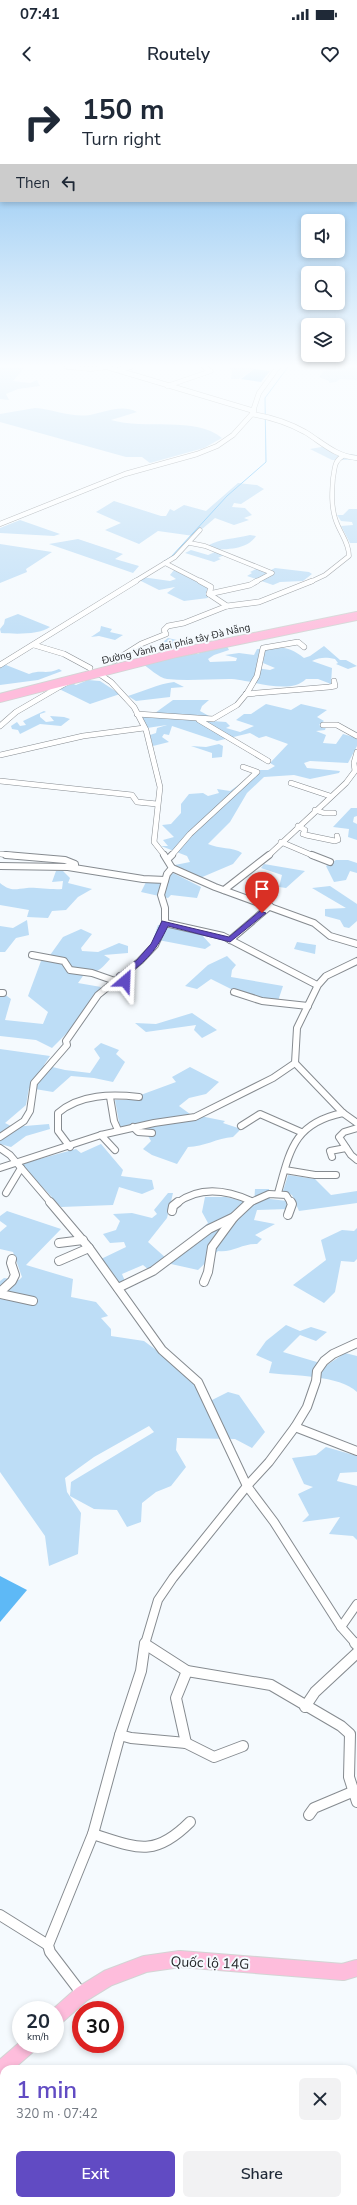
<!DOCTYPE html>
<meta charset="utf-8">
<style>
body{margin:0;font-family:"Nunito Sans",sans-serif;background:#f2f2f3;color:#1f2937;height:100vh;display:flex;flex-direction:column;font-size:15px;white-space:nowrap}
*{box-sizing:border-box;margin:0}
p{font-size:13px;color:#747a83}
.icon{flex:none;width:22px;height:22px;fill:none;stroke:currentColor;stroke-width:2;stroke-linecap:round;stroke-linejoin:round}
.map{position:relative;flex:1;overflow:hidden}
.panel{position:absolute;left:0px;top:1985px;width:357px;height:140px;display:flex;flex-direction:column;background:#fff;border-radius:12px 12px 0 0;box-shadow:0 2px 6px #0003}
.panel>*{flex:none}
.guide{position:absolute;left:0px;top:0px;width:357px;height:122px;box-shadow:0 2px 6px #0003;background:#fff;color:#1f2937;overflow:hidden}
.buttons{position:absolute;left:301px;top:134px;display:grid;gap:8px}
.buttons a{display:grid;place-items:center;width:44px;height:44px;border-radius:6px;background:#fff;box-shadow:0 2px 6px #0003;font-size:20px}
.speed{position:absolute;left:12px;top:1921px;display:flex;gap:8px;font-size:20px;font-weight:700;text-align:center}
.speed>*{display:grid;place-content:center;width:52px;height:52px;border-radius:50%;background:#fff;box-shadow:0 2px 6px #0003;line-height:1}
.speed small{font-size:10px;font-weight:400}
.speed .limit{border:6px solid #d22;background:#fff;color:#111}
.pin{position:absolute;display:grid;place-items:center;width:34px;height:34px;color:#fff;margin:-41px -17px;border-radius:50% 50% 50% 0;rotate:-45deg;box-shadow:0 0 4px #0007}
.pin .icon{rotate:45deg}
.me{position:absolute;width:44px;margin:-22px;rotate:26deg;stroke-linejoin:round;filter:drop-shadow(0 0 3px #0008)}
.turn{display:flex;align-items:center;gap:14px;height:84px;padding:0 16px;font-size:18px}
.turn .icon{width:52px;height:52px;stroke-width:2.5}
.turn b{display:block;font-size:28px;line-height:34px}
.then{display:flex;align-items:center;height:38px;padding:0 16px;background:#0003;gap:8px;font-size:15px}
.round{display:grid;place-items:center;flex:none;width:42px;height:42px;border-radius:6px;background:#f2f2f3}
.overview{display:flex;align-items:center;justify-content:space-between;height:68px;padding:0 16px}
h1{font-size:24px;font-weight:600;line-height:30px;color:#614bc3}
.primary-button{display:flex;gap:8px;margin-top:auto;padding:8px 16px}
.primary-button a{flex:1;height:46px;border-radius:6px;background:#614bc3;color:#fff;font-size:16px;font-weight:600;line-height:46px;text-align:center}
.primary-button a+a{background:#f2f2f3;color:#1f2937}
.status{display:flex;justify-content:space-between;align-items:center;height:28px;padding:0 20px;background:#fff;direction:ltr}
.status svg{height:11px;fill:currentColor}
header{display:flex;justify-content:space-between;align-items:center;height:52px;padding:0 16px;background:#fff;font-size:18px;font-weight:600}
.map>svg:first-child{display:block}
</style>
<div class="status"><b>07:41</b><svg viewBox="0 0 49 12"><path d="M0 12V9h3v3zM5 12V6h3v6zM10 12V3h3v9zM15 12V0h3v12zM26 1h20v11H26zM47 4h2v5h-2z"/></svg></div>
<header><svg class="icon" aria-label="back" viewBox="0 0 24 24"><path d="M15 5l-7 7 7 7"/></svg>Routely<svg class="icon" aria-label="heart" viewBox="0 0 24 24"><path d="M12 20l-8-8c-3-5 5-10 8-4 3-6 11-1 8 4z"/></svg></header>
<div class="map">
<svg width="357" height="2125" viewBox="0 0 357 2125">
<rect width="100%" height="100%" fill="#f5fafe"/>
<g fill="#bdddf6">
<polygon points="0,287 25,287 13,301 30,303 37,300 40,306 18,309 6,314 9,320 0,319"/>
<polygon points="227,287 252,287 254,289 239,299 231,299 232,291"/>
<polygon points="327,287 357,287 357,300 340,299 336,302 329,303 329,301 319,297"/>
<path d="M35 328C52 329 73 338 90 335 106 332 121 324 137 332L111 340C144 350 196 336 222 358L204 368 150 383 142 377H126L0 342V334Z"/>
<polygon points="327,366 341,373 357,375 357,380 332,380 310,369"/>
<polygon points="238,403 257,405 264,409 241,424 234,423 232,427 245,428 252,435 244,438 249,440 234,445 215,438 194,456 158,451 139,464 105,450 121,443 96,432 114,421 161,436 166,436 170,429 174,431 184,425 206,431"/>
<polygon points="349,429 357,429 357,463 350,463 341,446 353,445 352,442 341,441 337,435 343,435"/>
<polygon points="20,440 60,454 54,456 0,453 0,448"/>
<path d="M250 455 256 456C247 470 227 469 211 470L207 466C221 458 235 459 250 455Z"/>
<polygon points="78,459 123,474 115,479 139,486 133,493 49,464"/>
<polygon points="0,464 52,472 26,489 27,492 0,503"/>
<polygon points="191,470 208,475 215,472 224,475 218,478 221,479 214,482 185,473"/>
<polygon points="258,488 269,491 275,488 309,492 312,494 303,501 280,502 273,505 247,496 252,493 250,492"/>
<polygon points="174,490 211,507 206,514 208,518 184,521 167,513 175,507 159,510 139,500 142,497 170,501 176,499 170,495"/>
<path d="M18 534 50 547C39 555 15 554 1 553L0 549 4 544 5 539Z"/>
<polygon points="101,546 112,549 110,552 123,555 115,560 99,556 91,557 100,551"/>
<path d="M168 558 186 562 184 566 191 573 198 574 213 564H226L229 570 214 575 208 579 210 582 236 581 237 578 225 575 239 573 254 575 257 569H260L256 588 270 590 275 588 263 583 265 570C284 567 288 566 304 578L310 576 324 566 340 580H346L357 586 348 589 336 584 338 583 335 579C326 577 320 577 312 581L332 588 331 604 318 599H306C289 616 250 599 229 599 208 599 187 601 167 599 159 598 148 587 141 583L165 580 167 572 160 570 164 568 159 565Z"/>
<path d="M6 585 29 594C42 589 45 595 59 589L62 591 38 600 0 605V586Z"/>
<polygon points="88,600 100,601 120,614 90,624 55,607 69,602 76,605"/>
<path d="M174 602 184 607 171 608 170 617 136 621 128 616C144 611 158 604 174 602Z"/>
<polygon points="173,620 209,620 202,626 200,631 209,636 205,639 155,633"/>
<path d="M266 624 291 630 301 624 327 630 317 637 324 641 319 645 326 647 325 650 316 651 326 655 323 663 336 664 343 654 357 658V666L348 683 310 681 304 683 307 688 340 691 339 693 310 699 294 695 264 697 247 713 230 742 208 764C219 769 233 767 242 773L233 784 200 798 177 788 175 785 190 782 187 776 161 766H168L163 760 174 757 162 745 171 744 181 733V724L189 714 203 713 208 716 219 713 217 709 230 711 260 690H268L275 686 270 683 288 664 266 656 259 658 250 653 217 661 172 646 169 655 164 654 162 657 169 662 153 666 150 655 156 653 157 648 167 645 147 648 141 636 226 642 230 646 226 648 240 652 254 646 236 640 244 634H251Z"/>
<polygon points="44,631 46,632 40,634 40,637 46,642 54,641 50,636 64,637 70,639 61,646 40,644 20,654 18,650 12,649 11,646 17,642 20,646 26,645 23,641"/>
<polygon points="219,664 223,666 222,677 212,678 212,673 191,666 206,667"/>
<polygon points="351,728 357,728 357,736 354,737 353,742 357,744 357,760 348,757 349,749 333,747"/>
<polygon points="336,780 348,780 357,783 357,793 350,791 346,800 334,802 326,786"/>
<polygon points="264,784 305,791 286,808 279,807 282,795 261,788"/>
<path d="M56 791H63L70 798 68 803 92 809 78 817 66 830 52 831 48 838 27 837 29 830 0 825V803C11 812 15 809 27 808 35 807 51 810 62 809L63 801 52 802Z"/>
<polygon points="173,793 201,807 197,818 171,815 168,818 141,812 146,802 160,802"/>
<polygon points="330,806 357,824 357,841 349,848 344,847 340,840 325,836 325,829 346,828 312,808"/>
<polygon points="27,840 29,855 16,858 5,872 0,872 0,846 13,848"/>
<polygon points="158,845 200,853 211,865 205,869 153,859"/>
<path d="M81 849 92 854 81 868 82 871 98 872 119 863 128 866V873L104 875 110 879C102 888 97 894 85 893L78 903 101 907 69 951 52 968 36 960 0 956V911L11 919 5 940 43 944 48 932 28 916 41 881 48 878 63 857Z"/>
<polygon points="297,862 316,865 315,874 294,869"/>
<polygon points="227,876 236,885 232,890 231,897 283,906 277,924 235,911 211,899 197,909 185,906 208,885"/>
<polygon points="192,933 217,950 202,958 194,950 196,945 146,952 135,943 156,944"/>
<polygon points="101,963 119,970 116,974 125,982 113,1002 94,998 71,996 53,1012 29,1008 26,1025 5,1043 13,1047 49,1044 50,1049 26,1056 11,1067 0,1064 0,969 50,976 44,985 65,990 90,993 100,978 94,969"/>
<path d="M190 987 219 1002 206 1014 189 1018 179 1026 190 1034 225 1041 223 1043 241 1049 233 1057C217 1058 204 1067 188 1067L177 1084 152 1075 143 1069 151 1061 144 1049 120 1048 115 1020H127L176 1002 172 997Z"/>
<polygon points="101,1064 123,1090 121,1096 152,1100 154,1109 142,1114 119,1107 113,1125 61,1127 21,1084 76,1069 81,1073"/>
<polygon points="288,1095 315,1099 331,1115 357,1111 357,1123 299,1131 292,1115 283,1111"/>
<path d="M255 1109H269L270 1119 287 1121 288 1129 257 1130 254 1140 275 1144 255 1155 262 1159 257 1164C243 1163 232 1173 218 1171L198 1190 171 1184 179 1168 208 1143 202 1132 205 1117H226L254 1124Z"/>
<polygon points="168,1113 173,1113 167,1138 148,1162 167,1179 149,1190 143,1185 122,1194 127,1206 123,1208 101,1179 126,1167 124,1162 110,1163 103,1154 116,1150 120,1141 113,1134 132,1133 152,1138 157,1134 154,1130"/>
<polygon points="7,1131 61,1149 26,1185 73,1199 71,1217 96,1222 108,1236 101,1238 111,1249 111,1256 144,1261 191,1296 204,1324 228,1312 239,1315 265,1352 252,1368 235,1359 177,1358 176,1370 186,1387 171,1406 156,1412 142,1423 141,1442 127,1447 117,1430 94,1429 70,1416 71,1402 154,1352 149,1346 94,1377 65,1398 67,1412 81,1433 78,1474 49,1486 45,1456 0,1392 0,1201 4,1198 19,1200 22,1197 13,1172 0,1169 0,1152 7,1146 0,1141 0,1136"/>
<polygon points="357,1148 357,1179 354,1182 341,1181 335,1212 324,1223 293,1205 326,1180 321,1160 342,1150 354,1151"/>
<path d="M286 1245 300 1251 311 1247 327 1252 316 1261 300 1255 283 1272 327 1285 345 1273 357 1276V1312C340 1295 293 1296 269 1293L272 1282 256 1275 266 1261Z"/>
<polygon points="326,1367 357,1376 357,1392 340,1393 337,1401 357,1406 357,1460 353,1456 329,1454 340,1437 302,1442 309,1435 298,1414 313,1407 304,1404 292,1378 316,1375"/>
</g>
<g fill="#5eb9f6">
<polygon points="254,289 270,291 261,302 241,299"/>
<polygon points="0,1496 27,1510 0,1542"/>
</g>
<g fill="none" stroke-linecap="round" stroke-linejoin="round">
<polyline stroke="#5eb9f6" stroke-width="1" points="163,482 171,477 227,416 266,382 265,318 288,287"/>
<g stroke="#868b90" stroke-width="5">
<g id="minor-far4">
<polyline points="67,287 91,289 108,287"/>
<polyline points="118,290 131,287"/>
<polyline points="167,306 211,291 204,287"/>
<polyline points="190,463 205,466 272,493 255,502"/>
<polyline points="165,483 202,502"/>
<polyline points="134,502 175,477 200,450"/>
<path d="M310 502 325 495 349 476C349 462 339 452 335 438 331 424 332 412 333 398 335 388 334 381 343 376"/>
</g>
</g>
<g stroke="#868b90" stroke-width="6">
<g id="minor-far3">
<polyline points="200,501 211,507 209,514 227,526"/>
<polyline points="209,514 250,505 257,501"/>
<polyline points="34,565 64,574 90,588"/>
<polyline points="114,581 141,564 166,554 164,550 168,546 184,543 227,526 259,522 312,501"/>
<polyline points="0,585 136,501"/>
<polyline points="98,593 111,602 134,627 146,650 160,707 154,762 165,776"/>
<polyline points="246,614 329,607 335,606 334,601"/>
<polyline points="137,634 213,639 237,625 247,613 257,596 263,568 298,562 304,567"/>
<polyline points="199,640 268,681"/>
<polyline points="323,645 337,645 357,656"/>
<polyline points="0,646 16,632 71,600"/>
<polyline points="0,675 83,656 144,648"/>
<polyline points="0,701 132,715 137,722 157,724"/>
<polyline points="291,703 330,716"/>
<polyline points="315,730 324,733 334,733"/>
<polyline points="298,746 305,750 303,754 306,755 335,761 338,760 337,756"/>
<polyline points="281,762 314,776"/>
<polyline points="0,774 17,776"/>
<polyline points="171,776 190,754 257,692 243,687"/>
<polyline points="268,776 346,703 355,691 354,683 357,672"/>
</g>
</g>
<g stroke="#868b90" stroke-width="8">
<g id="minor-far2">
<polyline points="6,775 65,780 75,784 75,787"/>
<polyline points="312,775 330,782"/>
<polyline points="168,779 172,775"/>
<polyline points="0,786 68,787 143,799 165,800"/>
<polyline points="172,788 215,807 314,843 330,856 357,864"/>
<polyline points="224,810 269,775"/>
<polyline points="165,843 223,856 317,905"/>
<polyline points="230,860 270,826"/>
<polyline points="32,875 64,881 70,890 92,893 115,901"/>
<polyline points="120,896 130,909"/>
<polyline points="234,912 262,921 308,926"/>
<polyline points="0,913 3,913"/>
<polyline points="295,983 343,1033 357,1043"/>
<polyline points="110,1017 114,1041 118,1050"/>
<polyline points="241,1046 260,1034 301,1052"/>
<polyline points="133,1047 138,1052 152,1053"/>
<polyline points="357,1048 344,1052 339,1057 351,1075 357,1080"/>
<polyline points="101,1055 115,1070"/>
<polyline points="0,1057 24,1041 30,1031 34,1003 67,965 66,961 98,915 140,881 155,865 165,843 165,828 161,815 167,794 172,788 164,775"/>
<path d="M70 1067 58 1051V1033C80 1014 112 1014 139 1017"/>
<polyline points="0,1068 10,1075 51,1123"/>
<polyline points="332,1077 330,1071 346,1068"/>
<polyline points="0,1088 101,1055 154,1043 195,1037 273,998 295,983 297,948 318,905 326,896 357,881"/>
<polyline points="285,1090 315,1095 336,1095"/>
<polyline points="6,1113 21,1088"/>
<path d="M278 1113C290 1070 294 1043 343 1033"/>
<path d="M177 1123C200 1106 227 1110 251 1121"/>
<polyline points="249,1123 269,1114 286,1115 291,1123"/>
</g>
</g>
<g stroke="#868b90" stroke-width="10">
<g id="minor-far1">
<polyline points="50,1122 89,1168 162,1270 198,1302 247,1406 274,1442 341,1547 356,1564"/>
<polyline points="172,1131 173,1126 178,1122"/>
<polyline points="288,1135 292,1124 291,1122"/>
<polyline points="59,1163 83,1160"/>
<polyline points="59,1181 89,1168"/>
<polyline points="204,1202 208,1192 212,1167 234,1137"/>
<polyline points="118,1208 153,1191 209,1149 234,1137 250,1122"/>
<polyline points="0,1212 12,1201 15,1195 11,1183 12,1179"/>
<polyline points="0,1214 33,1221"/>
<polyline points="295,1347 357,1371"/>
<polyline points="341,1547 357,1524"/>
<polyline points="145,1564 158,1520 173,1498 247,1406 269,1382 295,1347 307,1327 316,1301 317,1291 324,1281 333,1274 357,1263"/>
</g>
</g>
<g stroke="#868b90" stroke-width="12">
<g id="minor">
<polyline points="355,1563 357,1565"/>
<polyline points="145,1564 187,1591 271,1605 341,1646 350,1654 349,1697 357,1722"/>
<polyline points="305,1627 315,1612 357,1573"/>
<polyline points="120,1655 131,1658 186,1663 214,1677 243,1666"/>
<polyline points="186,1663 176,1618 187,1591"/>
<polyline points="309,1735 314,1728 352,1712"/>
<path d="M93 1754C137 1768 154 1778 190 1742"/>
<polyline points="0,1835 48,1865"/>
<polyline points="82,1914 50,1872 48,1865 93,1754 120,1655 141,1591 145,1563"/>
<polyline points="0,2100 4,2099"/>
</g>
</g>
<g stroke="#868b90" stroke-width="5.5">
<g id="tertiary">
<polyline points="107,287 254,331"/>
<path d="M252 334C270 337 289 343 305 352 323 363 335 376 357 378"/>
<polyline points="0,444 125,394 197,374 217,366 233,355 252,334 259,313 278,287"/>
</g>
</g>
<g stroke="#d3d4d4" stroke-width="10">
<polyline id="primary-far1" points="0,618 176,573 357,536"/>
</g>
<g stroke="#d3d4d4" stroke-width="18">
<g id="primary">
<polyline points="55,1938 82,1914 108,1898 145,1884 180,1879 343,1892 357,1888"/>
<polyline points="0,1990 30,1964"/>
</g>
</g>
<use href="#minor-far4" stroke="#fff" stroke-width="4"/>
<use href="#minor-far3" stroke="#fff" stroke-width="5"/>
<use href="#minor-far2" stroke="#fff" stroke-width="6"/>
<use href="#minor-far1" stroke="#fff" stroke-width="8"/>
<use href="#minor" stroke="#fff" stroke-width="10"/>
<use href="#tertiary" stroke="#fff" stroke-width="4.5"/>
<use href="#primary-far1" stroke="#febddc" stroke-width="8"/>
<use href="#primary" stroke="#febddc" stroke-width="16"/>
</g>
<linearGradient id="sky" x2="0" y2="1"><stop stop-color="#71b6ee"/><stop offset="0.49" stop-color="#fafdff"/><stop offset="1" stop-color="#fafdff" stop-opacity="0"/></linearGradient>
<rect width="357" height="584" fill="url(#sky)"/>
<path fill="#614bc3" stroke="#3f317f" d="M260 831 266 833 230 862 168 846C156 871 147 880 125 897L129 901 128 903H122L116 896 137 880 151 864 162 841 229 857Z"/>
<g text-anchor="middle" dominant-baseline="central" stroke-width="4" stroke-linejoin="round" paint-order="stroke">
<g font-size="10" fill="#252729" stroke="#f5fafe">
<text transform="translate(176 564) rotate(-13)">Đường Vành đai phía tây Đà Nẵng</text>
</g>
<g font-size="14" fill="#252729" stroke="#f5fafe">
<text transform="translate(210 1883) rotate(2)">Quốc lộ 14G</text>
</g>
</g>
</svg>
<div class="buttons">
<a><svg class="icon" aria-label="sound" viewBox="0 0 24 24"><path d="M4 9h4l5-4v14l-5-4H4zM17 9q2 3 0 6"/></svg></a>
<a><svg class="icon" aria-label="search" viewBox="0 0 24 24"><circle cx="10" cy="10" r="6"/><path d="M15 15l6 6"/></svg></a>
<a><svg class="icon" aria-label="layers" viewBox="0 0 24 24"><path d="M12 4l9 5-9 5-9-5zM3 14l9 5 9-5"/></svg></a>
</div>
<div class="speed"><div>20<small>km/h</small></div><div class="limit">30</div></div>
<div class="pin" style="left:262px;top:833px;background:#d93025"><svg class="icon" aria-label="arrive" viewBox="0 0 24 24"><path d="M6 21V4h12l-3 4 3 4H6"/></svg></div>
<svg class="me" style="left:125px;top:901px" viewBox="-20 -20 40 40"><path d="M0-17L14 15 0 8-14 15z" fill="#614bc3" stroke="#fff" stroke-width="4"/></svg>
<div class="guide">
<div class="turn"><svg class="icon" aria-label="right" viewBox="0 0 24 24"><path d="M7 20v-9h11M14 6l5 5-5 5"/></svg><div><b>150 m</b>Turn right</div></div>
<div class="then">Then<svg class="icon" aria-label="left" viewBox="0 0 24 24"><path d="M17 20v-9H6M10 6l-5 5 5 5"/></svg></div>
</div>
<section class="panel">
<div class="overview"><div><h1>1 min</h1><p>320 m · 07:42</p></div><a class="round"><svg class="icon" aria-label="close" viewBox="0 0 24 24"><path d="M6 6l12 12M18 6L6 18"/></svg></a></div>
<div class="primary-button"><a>Exit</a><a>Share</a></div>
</section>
</div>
